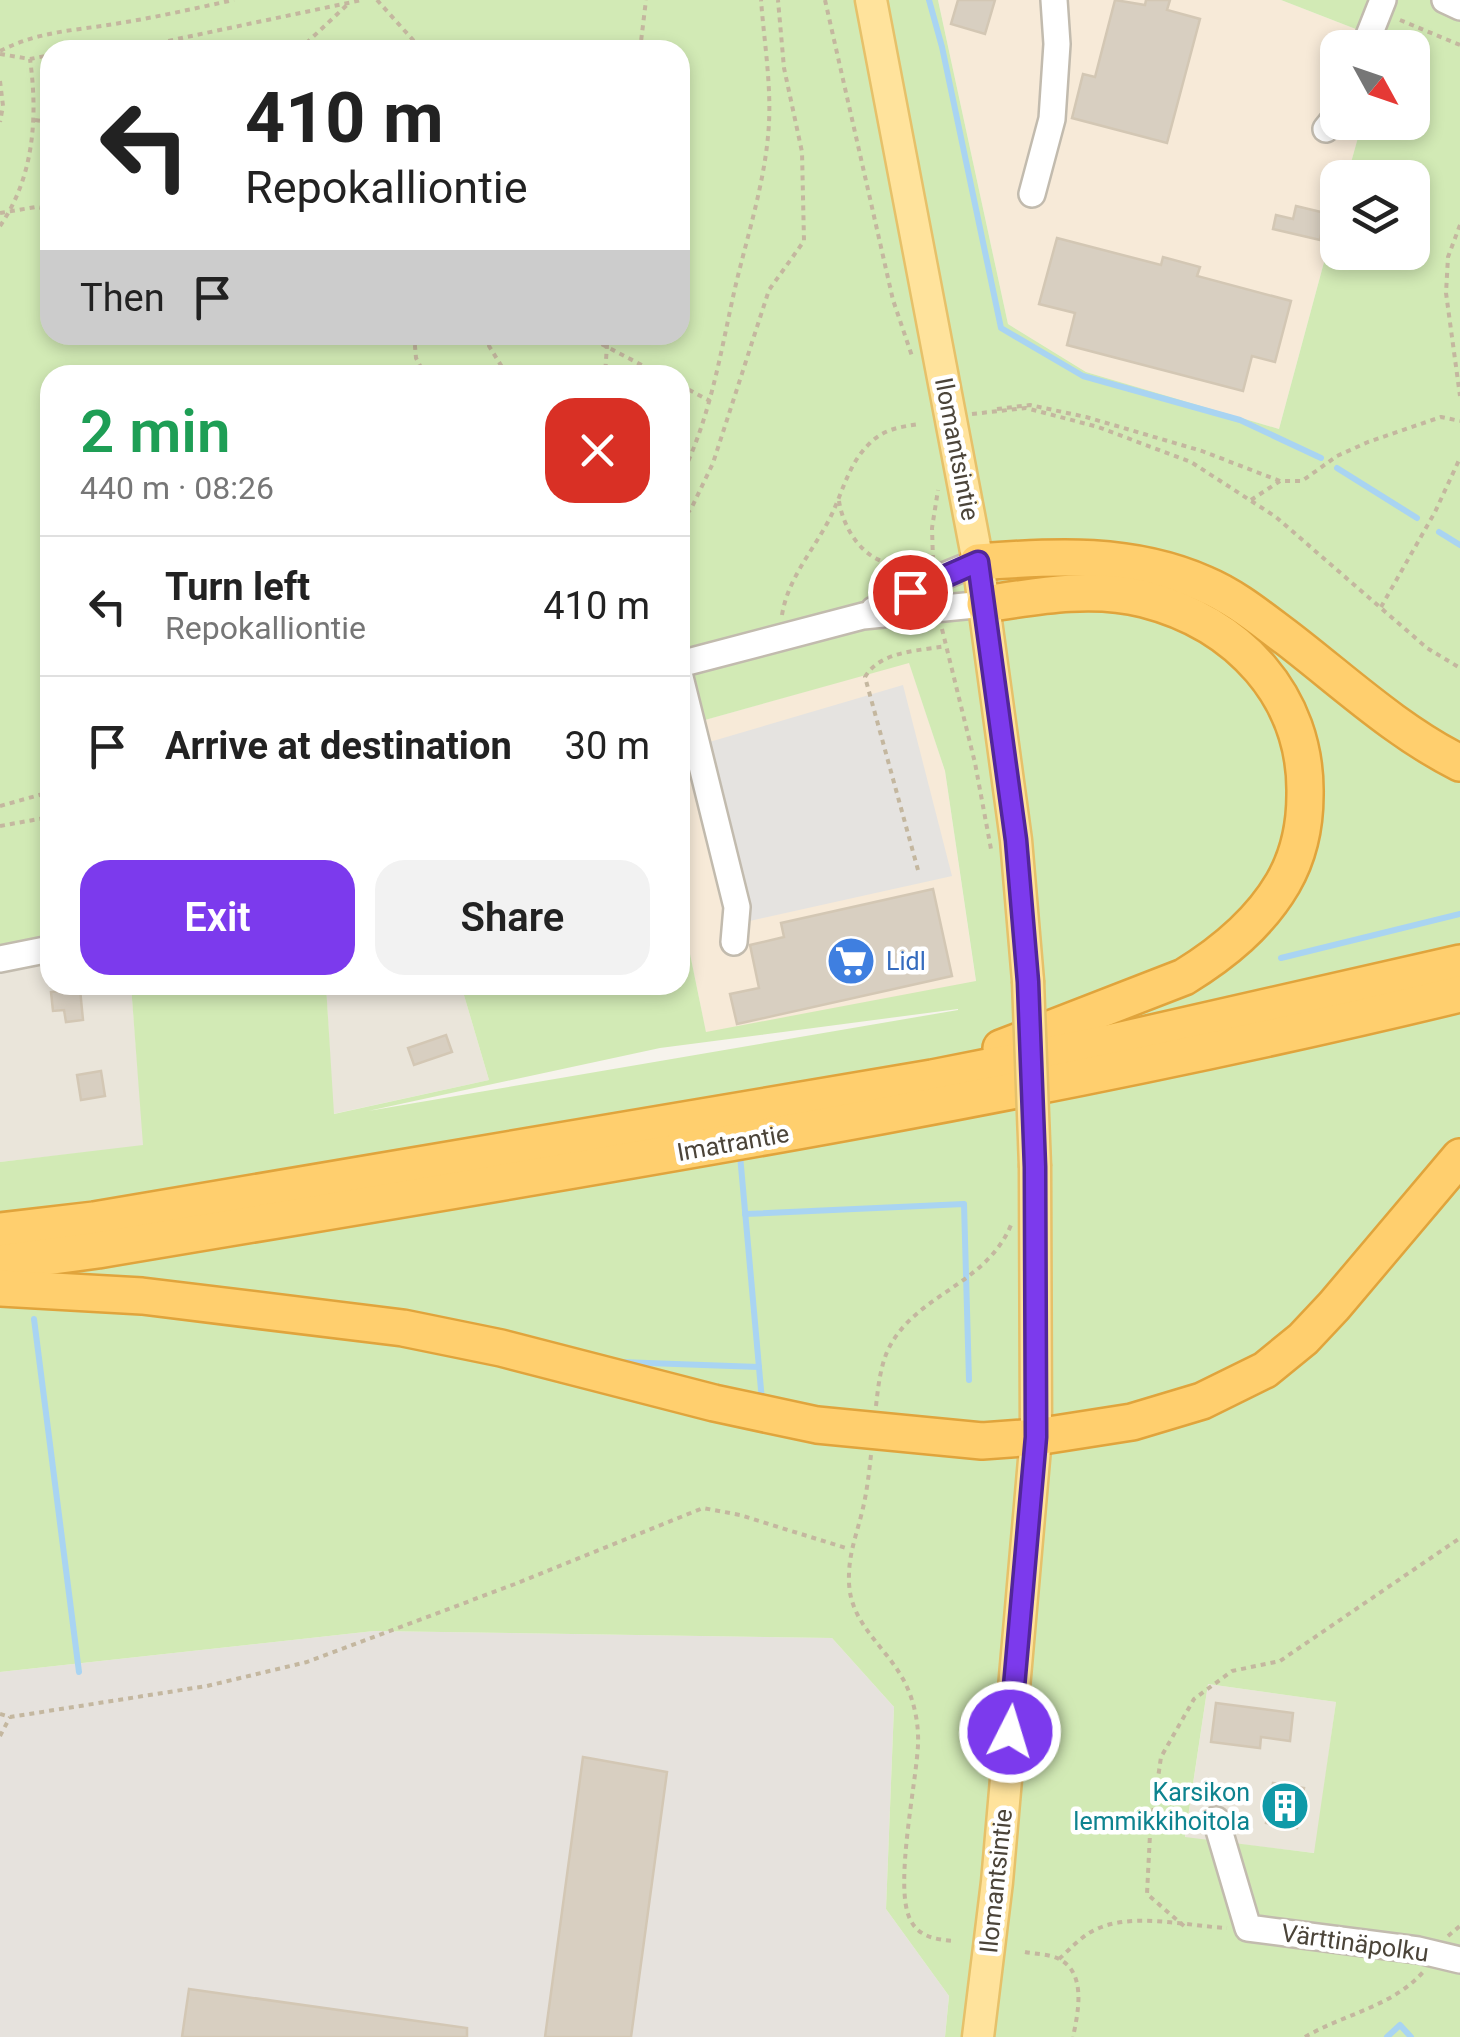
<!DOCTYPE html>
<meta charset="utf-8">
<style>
body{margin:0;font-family:Roboto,sans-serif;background:#f2f2f2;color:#222;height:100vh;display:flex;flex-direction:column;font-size:38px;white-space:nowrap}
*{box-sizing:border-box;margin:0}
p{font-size:32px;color:#767676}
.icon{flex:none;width:55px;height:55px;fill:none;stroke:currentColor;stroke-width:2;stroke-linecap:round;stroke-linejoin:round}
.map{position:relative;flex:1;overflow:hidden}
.sheet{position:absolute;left:40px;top:365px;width:650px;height:630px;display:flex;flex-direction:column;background:#fff;border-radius:30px;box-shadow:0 5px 15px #0003}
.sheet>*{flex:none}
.top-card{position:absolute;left:40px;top:40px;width:650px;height:305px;border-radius:30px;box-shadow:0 5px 15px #0003;background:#fff;color:#222;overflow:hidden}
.needle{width:65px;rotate:130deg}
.controls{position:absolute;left:1320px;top:30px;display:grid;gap:20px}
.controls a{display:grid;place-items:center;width:110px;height:110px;border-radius:20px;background:#fff;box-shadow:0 5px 15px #0003;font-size:50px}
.pin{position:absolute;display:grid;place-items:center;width:85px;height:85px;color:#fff;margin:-42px;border:5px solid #fff;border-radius:50%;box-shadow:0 2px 10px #0007}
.me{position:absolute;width:110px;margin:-55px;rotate:5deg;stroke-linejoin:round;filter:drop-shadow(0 0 8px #0008)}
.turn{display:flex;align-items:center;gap:35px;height:210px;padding:0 40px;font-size:45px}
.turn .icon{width:130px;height:130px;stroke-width:2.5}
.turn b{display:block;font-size:70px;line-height:85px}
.then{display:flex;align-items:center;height:95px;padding:0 40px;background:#0003;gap:20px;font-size:38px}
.round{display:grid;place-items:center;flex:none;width:105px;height:105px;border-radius:30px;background:#f2f2f2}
.overview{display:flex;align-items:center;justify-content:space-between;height:170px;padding:0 40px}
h1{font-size:60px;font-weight:600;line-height:75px;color:#1e9e55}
.action{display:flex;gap:20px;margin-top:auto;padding:20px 40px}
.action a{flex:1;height:115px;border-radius:30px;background:#7c3aed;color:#fff;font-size:40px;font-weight:600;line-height:115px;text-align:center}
.action a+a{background:#f2f2f2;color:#222}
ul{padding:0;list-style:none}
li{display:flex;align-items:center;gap:30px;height:140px;padding:0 40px;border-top:2px solid #e0e0e0}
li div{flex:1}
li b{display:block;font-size:38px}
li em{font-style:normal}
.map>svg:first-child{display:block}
</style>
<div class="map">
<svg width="1460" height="2037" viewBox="0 0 1460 2037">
<rect width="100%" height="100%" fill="#f6f3ec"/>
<g fill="#eae5da">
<polygon points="50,962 50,985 131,985 144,1146 0,1162 0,973"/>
<polygon points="326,985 461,985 489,1080 333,1114"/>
<polygon points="1208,1684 1336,1702 1315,1853 1185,1838"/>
</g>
<g fill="#f7ead8">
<polygon points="938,0 1281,0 1384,40 1383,47 1338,48 1338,122 1362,123 1347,177 1338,178 1337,214 1279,429 1086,372 1008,324"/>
<polygon points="909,662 945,771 976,982 706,1033 680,905 680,871 688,859 680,829 680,727"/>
</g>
<polygon fill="#e6e2dd" points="374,1631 832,1638 894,1707 886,1909 949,1996 945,2037 0,2037 0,1672"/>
<g fill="#d2eab5" fill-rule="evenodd">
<path d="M0 0H869L990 678 1016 1000 1013 1006 1017 1144 1030 1158 1029 1443 1201 1415 1460 1172V2037H945L949 1996 886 1909 894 1707 832 1638 374 1631 0 1672V1162L143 1145 131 985H326L334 1114 489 1080 461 985H680V905L706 1032 976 981 945 771 909 663 680 727V375H50V962L0 973ZM50 50H680V335H50ZM958 1009V1010L368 1111 660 1048ZM1208 1684 1336 1702 1314 1853 1185 1837Z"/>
<polygon points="876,0 938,0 1008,324 1086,372 1279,429 1337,214 1338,252 1412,252 1412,178 1347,177 1362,123 1412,122 1412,48 1383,47 1384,40 1281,0 1460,0 1460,1143 1298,1331 1200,1394 1047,1429 1045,1037 1185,981 1289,884 1301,727 1200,615 992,598"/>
<polygon points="1048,599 1198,626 1289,727 1293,844 1231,936 1042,1025 993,608"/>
</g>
<polygon fill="#e5e3e0" points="903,685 952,876 736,924 689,748"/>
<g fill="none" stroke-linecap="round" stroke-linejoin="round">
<g stroke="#a9d4f2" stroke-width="6">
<polyline points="929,0 942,47 1001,328 1083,376 1240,420 1321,458"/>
<polyline points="1337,468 1417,518"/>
<polyline points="1439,532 1460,545"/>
<polyline points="1281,958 1460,914"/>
<polyline points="740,1155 762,1401"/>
<polyline points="745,1214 964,1204 969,1380"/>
<polyline points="34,1319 79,1672"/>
<polyline points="620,1362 759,1367"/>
<polyline points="1387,2037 1400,2025 1411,2037"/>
</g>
</g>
<g fill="#d8cfc1" stroke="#d3c7b4" stroke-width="2.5">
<polygon points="958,0 995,0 985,34 951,24"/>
<polygon points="1115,0 1145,5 1146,0 1170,0 1167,10 1200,19 1167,143 1072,118 1083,74 1095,77"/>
<polygon points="1296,206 1325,213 1320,240 1273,229 1276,215 1293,219"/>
<polygon points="1057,238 1161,265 1163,257 1200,267 1197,276 1291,301 1275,362 1252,356 1243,391 1067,345 1075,313 1039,304"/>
<polygon points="933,889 952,976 737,1024 730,994 759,988 750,945 784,937 781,923"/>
<polygon points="80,989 83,1020 66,1022 64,1010 53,1011 51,992"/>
<polygon points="446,1035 452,1052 414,1065 408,1048"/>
<polygon points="101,1071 105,1096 81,1100 77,1075"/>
<polygon points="1216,1703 1293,1713 1290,1741 1261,1737 1260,1748 1211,1742"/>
<polygon points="583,1757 667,1772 631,2037 545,2037"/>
<polygon points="1273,1783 1304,1788 1297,1828 1266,1823"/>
<polygon points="189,1989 467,2028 467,2037 182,2037"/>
</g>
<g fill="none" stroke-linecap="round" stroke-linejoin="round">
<g stroke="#c2bbae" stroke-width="30">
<g id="minor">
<polyline points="1445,0 1460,7"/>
<polyline points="1364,48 1383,0"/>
<polyline points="1326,129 1338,114"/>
<polyline points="1032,194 1052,119 1057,44 1054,0"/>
<polyline points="874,610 934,580 978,562"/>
<polyline points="680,664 863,616 985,604"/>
<polyline points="680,677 737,907 734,942"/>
<polyline points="0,959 50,949"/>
<polyline points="1216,1820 1248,1928 1418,1950 1460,1960"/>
</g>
</g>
<g stroke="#e6c16a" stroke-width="35">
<g id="major">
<polyline points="871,0 978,562 1016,840 1028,981"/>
<polyline points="978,2037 997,1882 1036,1437 1035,1167"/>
</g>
</g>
<g stroke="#e0a43c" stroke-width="40">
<g id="highway">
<path d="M978 562C1055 556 1132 552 1204 584 1235 597 1260 618 1287 638 1343 681 1396 731 1460 763"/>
<path d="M985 604C1037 596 1092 586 1144 599 1238 623 1307 696 1305 795 1305 826 1298 857 1283 883 1259 924 1223 953 1184 977L1001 1048"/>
<polyline points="0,1231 94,1220 932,1078 1104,1044 1460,963"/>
<path d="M0 1263 98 1250C554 1173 1010 1103 1460 994"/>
<polyline points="0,1288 142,1296 403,1328 501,1348 714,1403 817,1425 982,1441 1036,1437 1132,1422 1202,1401 1265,1370 1303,1339 1334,1306 1460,1157"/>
</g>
</g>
<g stroke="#c4b79f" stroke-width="4" stroke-dasharray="5 5" stroke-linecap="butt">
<polyline points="377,0 422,50"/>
<polyline points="825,0 893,300 913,359"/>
<polyline points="1400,20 1460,45"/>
<polyline points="99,50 144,46 362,0"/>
<polyline points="299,50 348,4"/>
<polyline points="640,50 646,0"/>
<path d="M0 51C42 30 75 31 120 23 158 17 196 8 234 0"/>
<polyline points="0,54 30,59 50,55"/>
<polyline points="0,81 3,106 0,122"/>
<polyline points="35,120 50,122"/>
<polyline points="0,213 36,207 50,209"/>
<polyline points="1460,225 1448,257 1446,293 1460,396"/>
<path d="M0 226C34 177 38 117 30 59"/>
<polyline points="414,335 416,358 425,375"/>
<polyline points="490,335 489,346 507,375"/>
<polyline points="584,335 661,375"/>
<polyline points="602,335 607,345 605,375"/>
<polyline points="680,385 710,401"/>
<polyline points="997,409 1030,405 1086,417 1202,451 1280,481 1302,481 1337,456 1368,442 1441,417 1460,421"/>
<polyline points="972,414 1026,408 1098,427 1191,462 1276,517 1427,648 1460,668"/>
<path d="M680 479C711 416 720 355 735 288 748 233 766 179 769 123 771 82 764 40 761 0"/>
<polyline points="1251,500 1280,481"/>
<path d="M839 501C843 527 861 557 888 563 902 566 916 560 929 557"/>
<polyline points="680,521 691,509 713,463 769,290 804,241 802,152 784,68 778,0"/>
<polyline points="933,560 932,528 938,490"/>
<polyline points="1381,607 1435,512 1460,458"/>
<path d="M782 615C788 578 813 551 830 518 843 492 848 464 870 443 884 429 900 427 919 424"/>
<polyline points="942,629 975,763 991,849"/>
<polyline points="0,806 50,792"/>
<polyline points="0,826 50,817"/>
<path d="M918 870 865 677C880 651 918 651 946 646"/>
<path d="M876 1406C878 1388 880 1369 887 1352 913 1294 985 1287 1011 1225"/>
<path d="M871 1455C869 1473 867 1491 863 1508 857 1534 848 1554 849 1582 850 1623 884 1645 903 1679 914 1699 919 1723 918 1745 916 1785 894 1887 910 1919 918 1937 937 1940 955 1941"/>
<polyline points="0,1714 10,1717 207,1686 307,1662 515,1584 703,1508 740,1515 849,1549"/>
<polyline points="0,1736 10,1717"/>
<polyline points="1184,1926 1147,1894 1150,1834 1161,1757 1194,1699 1232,1671 1280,1661 1460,1538"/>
<polyline points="1448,1936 1460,1926"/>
<path d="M1025 1952C1035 1954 1050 1954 1059 1959 1087 1973 1078 2013 1073 2037"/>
<path d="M1059 1959C1069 1950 1078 1940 1089 1933 1127 1910 1184 1926 1227 1928"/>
<path d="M1305 2037C1344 2014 1392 2007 1423 1972"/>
</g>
<use href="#minor" stroke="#fff" stroke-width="25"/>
<use href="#major" stroke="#ffe39c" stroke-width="30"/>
<use href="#highway" stroke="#ffcf6e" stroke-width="35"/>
<g stroke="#e6c16a" stroke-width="35" stroke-linecap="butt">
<polyline id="major-bridge" points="1028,981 1035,1167"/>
</g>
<use href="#major-bridge" stroke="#ffe39c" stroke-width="30"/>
</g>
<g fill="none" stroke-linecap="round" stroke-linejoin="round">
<g stroke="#51269a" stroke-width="25">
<polyline id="route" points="910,592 978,562 1016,840 1028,982 1035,1167 1036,1437 1010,1732"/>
</g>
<use href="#route" stroke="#7c3aed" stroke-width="18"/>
</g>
<defs>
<g id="supermarket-disc" transform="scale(2.5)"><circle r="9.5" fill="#3f7fe0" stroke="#fff"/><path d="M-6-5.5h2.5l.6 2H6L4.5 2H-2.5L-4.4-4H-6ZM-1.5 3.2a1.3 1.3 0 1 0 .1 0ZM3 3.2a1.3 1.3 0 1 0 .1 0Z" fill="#fff"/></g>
<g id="building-disc" transform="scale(2.5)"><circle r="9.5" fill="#0f9aa8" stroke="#fff"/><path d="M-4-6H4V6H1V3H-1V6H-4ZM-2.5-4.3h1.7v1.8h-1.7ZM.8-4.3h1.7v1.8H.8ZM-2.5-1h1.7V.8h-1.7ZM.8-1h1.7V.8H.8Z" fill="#fff"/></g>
</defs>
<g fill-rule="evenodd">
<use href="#supermarket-disc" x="851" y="961"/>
<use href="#building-disc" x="1285" y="1806"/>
</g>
<g text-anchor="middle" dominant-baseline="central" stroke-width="9" stroke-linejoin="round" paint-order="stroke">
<g font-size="25" fill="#4b4439" stroke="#fff">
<text transform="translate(957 449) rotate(79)">Ilomantsintie</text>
<text transform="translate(733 1143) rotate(-10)">Imatrantie</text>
<text transform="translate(996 1881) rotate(-84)">Ilomantsintie</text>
<text transform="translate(1355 1943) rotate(8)">Värttinäpolku</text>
</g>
<g font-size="25" fill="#366cbe" stroke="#fff" text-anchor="start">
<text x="886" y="961">Lidl</text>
</g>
<g font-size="25" fill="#0d838f" stroke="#fff" text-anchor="end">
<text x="1250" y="1792">Karsikon<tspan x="1250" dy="29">lemmikkihoitola</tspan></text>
</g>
</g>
</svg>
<div class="controls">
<a><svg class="needle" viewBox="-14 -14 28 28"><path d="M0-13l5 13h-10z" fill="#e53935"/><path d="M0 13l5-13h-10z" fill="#767676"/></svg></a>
<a><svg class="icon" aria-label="layers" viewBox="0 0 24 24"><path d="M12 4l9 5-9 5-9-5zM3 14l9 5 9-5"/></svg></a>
</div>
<div class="pin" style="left:910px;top:592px;background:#d93025"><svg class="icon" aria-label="arrive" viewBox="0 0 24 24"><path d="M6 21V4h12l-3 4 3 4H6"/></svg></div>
<svg class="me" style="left:1010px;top:1732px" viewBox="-20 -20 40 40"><circle r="17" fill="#7c3aed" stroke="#fff" stroke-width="3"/><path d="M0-11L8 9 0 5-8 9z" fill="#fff"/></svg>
<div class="top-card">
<div class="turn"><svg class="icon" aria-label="left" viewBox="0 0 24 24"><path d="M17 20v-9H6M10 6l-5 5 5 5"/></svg><div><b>410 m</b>Repokalliontie</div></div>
<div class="then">Then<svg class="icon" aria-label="arrive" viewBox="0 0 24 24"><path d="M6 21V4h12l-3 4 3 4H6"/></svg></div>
</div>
<section class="sheet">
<div class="overview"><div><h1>2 min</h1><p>440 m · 08:26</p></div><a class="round" style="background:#d93025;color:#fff"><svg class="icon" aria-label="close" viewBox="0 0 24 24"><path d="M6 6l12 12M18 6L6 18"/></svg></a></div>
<ul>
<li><svg class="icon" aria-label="left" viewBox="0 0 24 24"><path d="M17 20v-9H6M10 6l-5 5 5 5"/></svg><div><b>Turn left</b><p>Repokalliontie</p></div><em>410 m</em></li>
<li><svg class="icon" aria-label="arrive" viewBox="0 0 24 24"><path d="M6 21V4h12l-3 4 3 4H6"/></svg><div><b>Arrive at destination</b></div><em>30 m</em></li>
</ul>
<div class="action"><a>Exit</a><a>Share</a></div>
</section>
</div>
